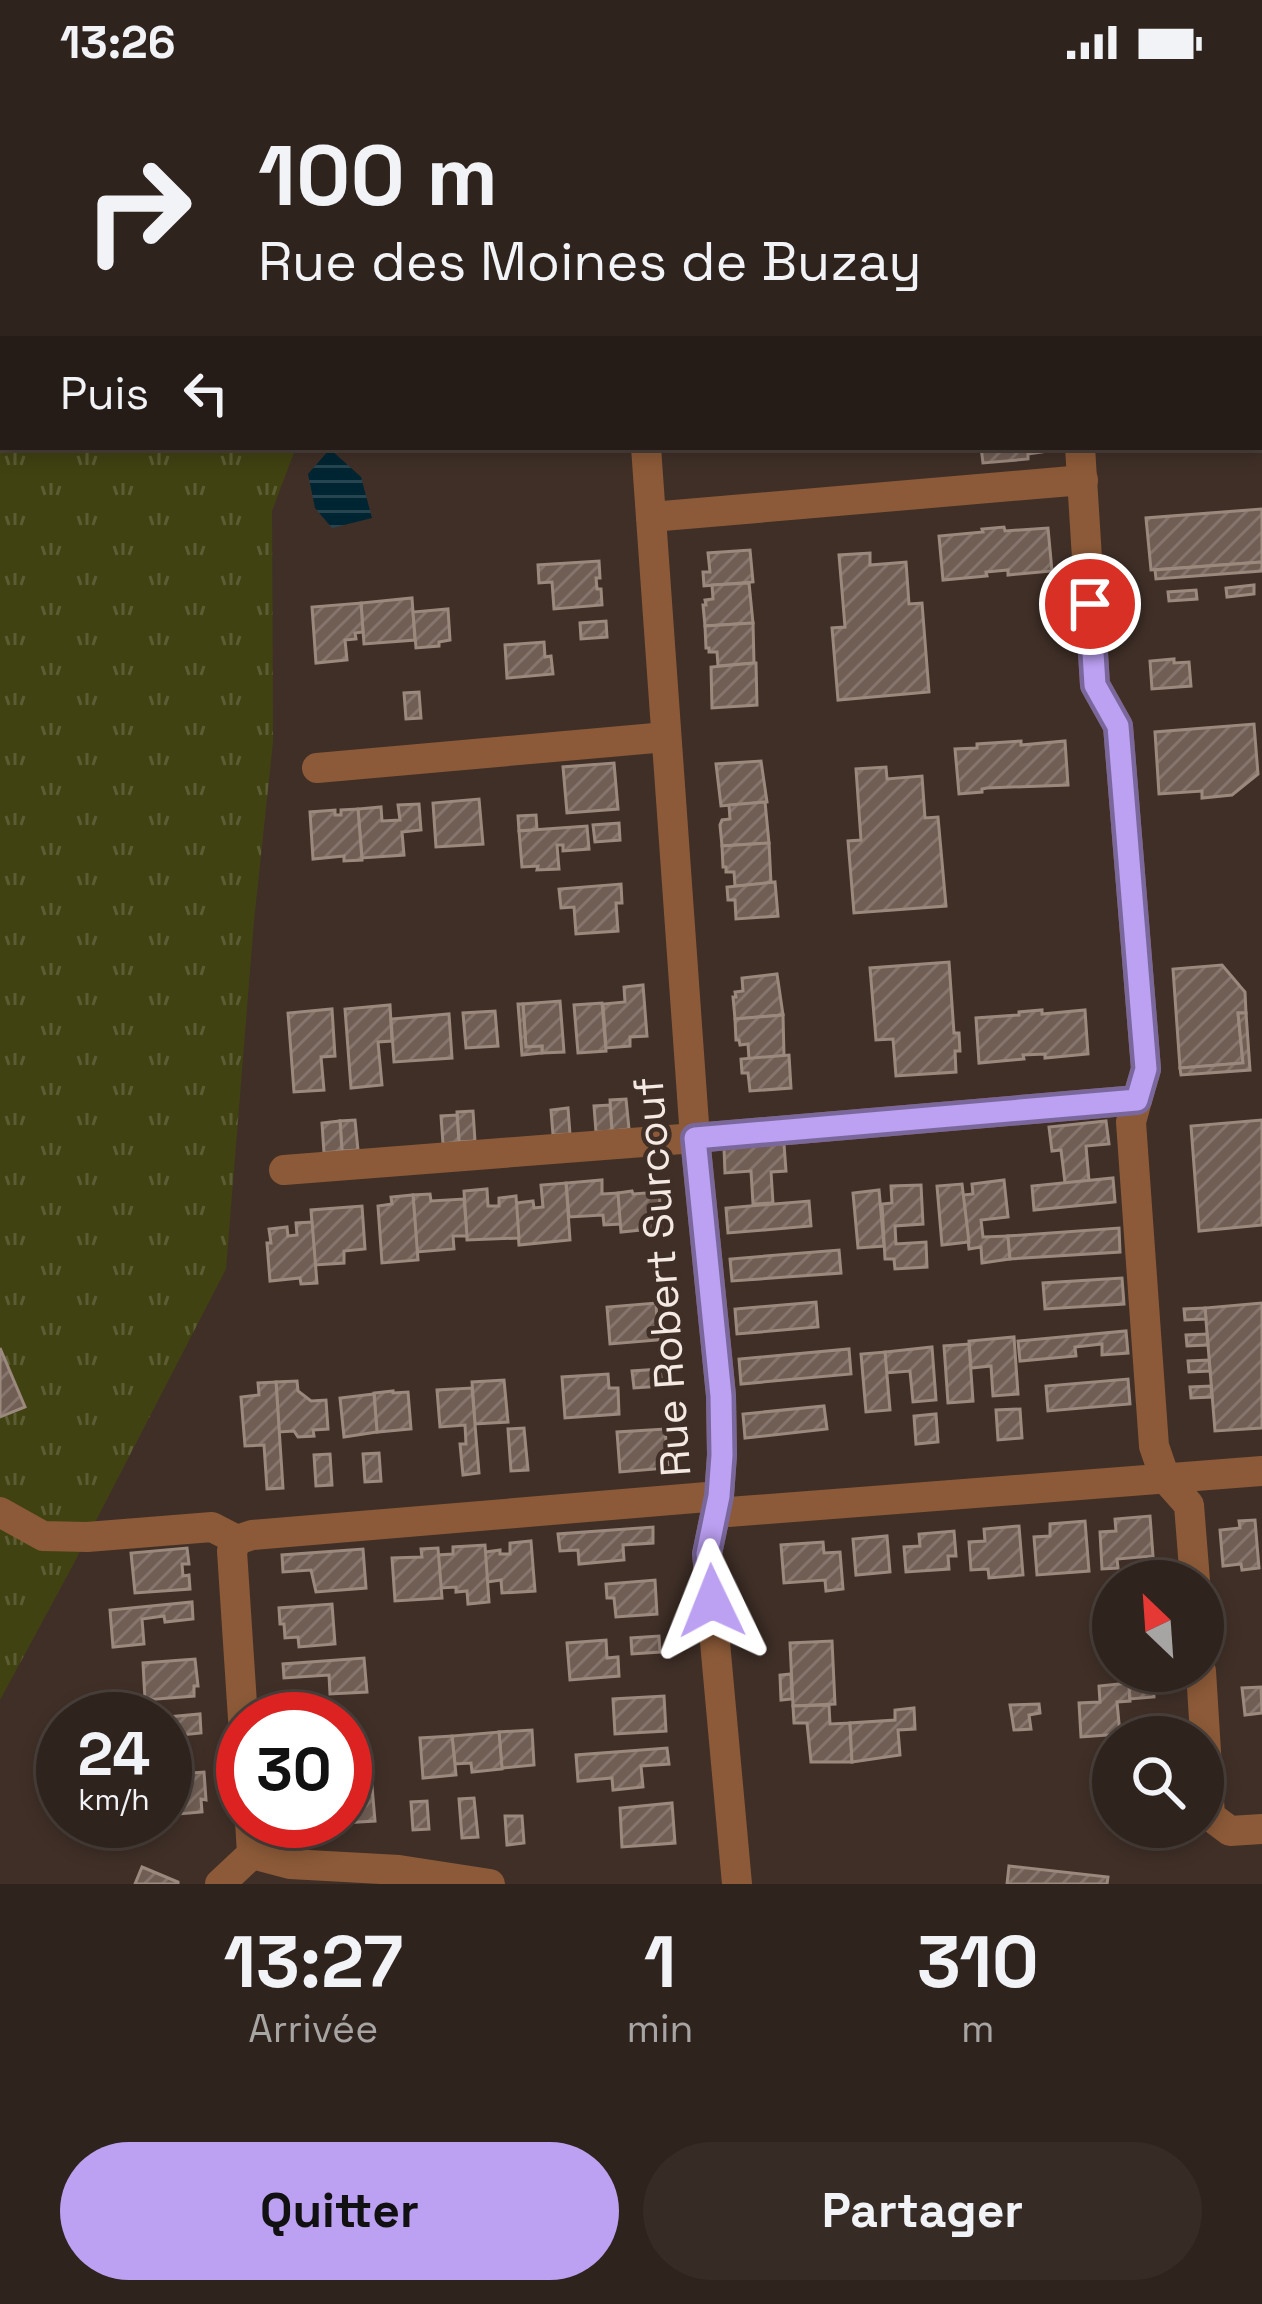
<!DOCTYPE html>
<html lang="fr">
<meta charset="utf-8">
<style>
body{margin:0;font-family:"Space Grotesk",sans-serif;background:#372b26;color:#f1f3f6;height:100vh;display:flex;flex-direction:column;font-size:45px;white-space:nowrap}
*{box-sizing:border-box;margin:0}
p{font-size:39px;color:#a7a4a4}
.icon{flex:none;width:66px;height:66px;fill:none;stroke:currentColor;stroke-width:2;stroke-linecap:round;stroke-linejoin:round}
.map{position:relative;height:1800px;overflow:hidden}
.side{display:flex;flex-direction:column;background:#2f231d;flex:1}
.side>*{flex:none}
.top-card{position:absolute;left:0px;top:0px;width:1263px;height:366px;box-shadow:0 6px 18px #0003,0 0 0 3px #4a403b;background:#2f231d;color:#f1f3f6;overflow:hidden}
.needle{width:78px;rotate:335deg}
.tools{position:absolute;left:1092px;top:1476px;display:grid;gap:24px}
.tools a{display:grid;place-items:center;width:132px;height:132px;border-radius:50%;background:#2f231d;box-shadow:0 6px 18px #0003,0 0 0 3px #4a403b;font-size:60px}
.speed{position:absolute;left:36px;top:1608px;display:flex;gap:24px;font-size:60px;font-weight:700;text-align:center}
.speed>*{display:grid;place-content:center;width:156px;height:156px;border-radius:50%;background:#2f231d;box-shadow:0 6px 18px #0003,0 0 0 3px #4a403b;line-height:1}
.speed small{font-size:30px;font-weight:400}
.speed .limit{border:18px solid #d22;background:#fff;color:#111}
.pin{position:absolute;display:grid;place-items:center;width:102px;height:102px;color:#fff;margin:-51px;border:6px solid #fff;border-radius:50%;box-shadow:0 3px 12px #0007}
.me{position:absolute;width:132px;margin:-66px;rotate:358deg;stroke-linejoin:round;filter:drop-shadow(0 0 9px #0008)}
.turn{display:flex;align-items:center;gap:42px;height:252px;padding:0 60px;font-size:54px}
.turn .icon{width:156px;height:156px;stroke-width:2.5}
.turn b{display:block;font-size:84px;line-height:102px}
.then{display:flex;align-items:center;height:114px;padding:0 60px;background:#0003;gap:24px;font-size:45px}
.eta{display:flex;justify-content:space-evenly;align-items:center;height:204px;text-align:center}
.eta b{font-size:72px;font-weight:800;line-height:84px}
.button{display:flex;gap:24px;margin-top:auto;padding:24px 60px}
.button a{flex:1;height:138px;border-radius:72px;background:#bca0f2;color:#111;font-size:48px;font-weight:800;line-height:138px;text-align:center}
.button a+a{background:#372b26;color:#f1f3f6}
.status{display:flex;justify-content:space-between;align-items:center;height:84px;padding:0 60px;background:#2f231d;direction:ltr}
.status svg{height:33px;fill:currentColor}
.map>svg:first-child{display:block}
</style>
<div class="status"><b>13:26</b><svg viewBox="0 0 49 12"><path d="M0 12V9h3v3zM5 12V6h3v6zM10 12V3h3v9zM15 12V0h3v12zM26 1h20v11H26zM47 4h2v5h-2z"/></svg></div>
<div class="map">
<svg width="1262" height="1800" viewBox="0 0 1262 1800">
<defs>
<pattern id="grass-tufts" width="24" height="20" patternUnits="userSpaceOnUse" patternTransform="scale(3)"><rect width="24" height="20" fill="#404212"/><path d="M3 7l-1-3M5 7V3M7 7l1-3M15 17l-1-3M17 17v-4M19 17l1-3" fill="none" stroke="#5c5d34"/></pattern>
<pattern id="water-rules" width="6" height="5" patternUnits="userSpaceOnUse" patternTransform="scale(3)"><rect width="6" height="5" fill="#002532"/><path d="M0 2.5h6" fill="none" stroke="#264550"/></pattern>
<pattern id="building-hatch" width="6" height="6" patternUnits="userSpaceOnUse" patternTransform="scale(3)"><rect width="6" height="6" fill="#705e54"/><path d="M-1 1l2-2M0 6l6-6M5 7l2-2" fill="none" stroke="#85756c"/></pattern>
</defs>
<rect width="100%" height="100%" fill="#3f2f27"/>
<polygon fill="url(#grass-tufts)" points="0,0 364,0 364,3 3,3 3,363 296,363 272,427 273,658 254,837 226,1185 73,1481 0,1616"/>
<polygon fill="url(#water-rules)" points="330,365 361,393 372,434 332,444 315,424 308,390"/>
<g fill="url(#building-hatch)" stroke="#9c897e" stroke-width="3">
<polygon points="981,363 1042,363 1042,368 1028,370 1028,375 983,379"/>
<polygon points="1262,425 1262,478 1151,486 1146,434"/>
<polygon points="1004,443 1005,447 1048,444 1052,487 1008,491 1008,486 986,488 987,492 943,496 939,452 983,448 982,445"/>
<polygon points="750,466 753,498 704,502 703,488 710,488 708,469"/>
<polygon points="870,469 870,481 906,478 909,520 922,519 929,608 838,616 832,544 845,543 839,471"/>
<polygon points="599,477 600,494 596,494 597,505 601,505 602,521 554,525 552,498 539,499 538,481"/>
<polygon points="1262,478 1262,487 1156,495 1155,486"/>
<polygon points="749,499 753,539 705,542 703,521 706,521 705,516 713,515 712,501"/>
<polygon points="1254,501 1254,510 1227,513 1226,504"/>
<polygon points="1196,506 1197,515 1169,517 1168,508"/>
<polygon points="412,514 415,556 364,560 361,519"/>
<polygon points="361,519 363,548 355,549 356,555 345,556 347,576 316,579 312,523"/>
<polygon points="448,525 450,556 439,558 439,562 416,564 413,528"/>
<polygon points="606,537 607,553 581,555 580,539"/>
<polygon points="753,539 754,579 718,582 717,568 709,568 709,564 706,564 705,542"/>
<polygon points="544,558 545,573 551,572 553,590 507,594 505,561"/>
<polygon points="1174,575 1174,579 1189,578 1191,602 1152,605 1150,577"/>
<polygon points="754,579 756,579 757,621 712,624 711,583"/>
<polygon points="419,608 421,634 406,635 404,609"/>
<polygon points="1254,640 1258,690 1232,711 1202,714 1202,707 1159,710 1155,648"/>
<polygon points="1021,657 1021,661 1065,657 1068,701 987,704 982,705 982,708 959,710 955,665 977,664 977,660"/>
<polygon points="761,677 767,718 721,722 716,680"/>
<polygon points="614,679 618,725 567,729 563,683"/>
<polygon points="886,683 887,695 922,692 925,734 938,733 946,822 854,829 848,757 861,756 856,685"/>
<polygon points="479,715 483,760 436,763 433,719"/>
<polygon points="765,718 769,759 722,762 720,741 722,736 730,735 729,721"/>
<polygon points="419,720 421,746 402,748 404,771 362,774 358,725 381,723 382,737 400,736 398,721"/>
<polygon points="358,725 362,776 344,777 344,772 313,775 310,728 335,726 335,731 341,731 341,726"/>
<polygon points="536,731 537,746 519,747 518,732"/>
<polygon points="619,739 620,756 595,758 593,741"/>
<polygon points="587,742 589,765 563,767 563,761 557,761 559,785 537,786 538,782 522,783 519,747"/>
<polygon points="769,759 771,799 735,802 734,788 726,788 726,783 723,783 722,762"/>
<polygon points="775,798 778,832 736,835 735,816 728,816 727,803"/>
<polygon points="621,800 622,819 616,819 618,847 576,850 574,823 561,824 559,805"/>
<polygon points="949,878 954,949 959,949 960,967 955,967 956,988 896,992 893,955 876,956 870,884"/>
<polygon points="1222,881 1245,908 1246,929 1238,929 1243,979 1180,984 1173,885"/>
<polygon points="777,890 783,931 735,935 733,913 736,913 735,908 743,907 742,894"/>
<polygon points="643,901 647,952 630,953 630,962 606,964 603,920 625,918 624,903"/>
<polygon points="560,917 564,968 542,969 542,962 526,963 523,920"/>
<polygon points="602,919 606,967 578,969 574,921"/>
<polygon points="518,920 523,920 526,963 542,962 542,969 522,971"/>
<polygon points="390,921 392,957 378,958 382,1001 351,1004 345,925"/>
<polygon points="332,925 335,972 321,973 324,1006 294,1008 288,929"/>
<polygon points="1042,926 1042,930 1085,926 1088,970 1045,974 1045,970 1023,971 1024,975 979,979 976,934 1019,931 1019,928"/>
<polygon points="495,927 498,962 466,964 463,929"/>
<polygon points="1238,929 1246,929 1250,986 1181,991 1180,984 1243,979"/>
<polygon points="449,930 452,974 394,978 391,935"/>
<polygon points="783,931 784,972 749,975 748,960 740,961 739,956 736,956 735,935"/>
<polygon points="789,971 791,1004 750,1007 748,989 742,989 741,975"/>
<polygon points="626,1015 629,1045 612,1047 610,1016"/>
<polygon points="610,1021 612,1047 596,1048 594,1022"/>
<polygon points="568,1024 570,1050 553,1051 551,1026"/>
<polygon points="473,1027 475,1057 459,1058 457,1028"/>
<polygon points="457,1031 459,1058 443,1060 441,1032"/>
<polygon points="355,1036 358,1066 342,1067 340,1037"/>
<polygon points="1262,1036 1262,1141 1199,1147 1191,1042"/>
<polygon points="340,1037 342,1067 324,1069 322,1039"/>
<polygon points="1106,1037 1109,1060 1086,1062 1089,1097 1065,1099 1061,1066 1052,1067 1049,1043"/>
<polygon points="784,1060 786,1087 771,1088 773,1119 753,1120 751,1087 725,1089 724,1064"/>
<polygon points="1113,1094 1115,1118 1034,1126 1032,1102"/>
<polygon points="602,1096 602,1110 618,1109 621,1140 604,1141 603,1131 569,1133 566,1099"/>
<polygon points="1004,1096 1008,1133 981,1136 983,1153 1008,1152 1010,1175 982,1179 981,1163 969,1165 963,1111 973,1110 972,1100"/>
<polygon points="566,1099 570,1156 519,1161 516,1119 533,1117 534,1124 543,1123 541,1101"/>
<polygon points="962,1100 969,1158 942,1161 937,1102"/>
<polygon points="921,1101 923,1140 895,1142 896,1160 926,1158 927,1183 895,1185 894,1175 885,1175 882,1120 892,1119 891,1102"/>
<polygon points="487,1105 488,1122 499,1122 499,1114 516,1112 519,1154 467,1156 464,1107"/>
<polygon points="879,1106 884,1162 858,1164 853,1109"/>
<polygon points="632,1107 633,1110 659,1108 662,1144 621,1148 618,1109"/>
<polygon points="430,1110 431,1117 464,1115 467,1152 453,1152 454,1165 417,1168 413,1111"/>
<polygon points="413,1111 418,1176 382,1179 378,1122 392,1120 391,1113"/>
<polygon points="809,1117 811,1142 728,1149 726,1124"/>
<polygon points="362,1122 365,1165 344,1167 344,1179 315,1181 311,1126"/>
<polygon points="312,1138 317,1199 301,1200 300,1194 270,1197 267,1159 271,1159 269,1145 287,1143 288,1152 297,1151 296,1139"/>
<polygon points="1119,1144 1120,1168 1010,1175 1008,1152"/>
<polygon points="839,1166 841,1189 732,1197 730,1175"/>
<polygon points="1122,1194 1124,1220 1045,1225 1043,1199"/>
<polygon points="816,1218 818,1243 737,1250 735,1225"/>
<polygon points="656,1219 658,1256 610,1260 607,1223"/>
<polygon points="1262,1219 1262,1344 1215,1347 1205,1224"/>
<polygon points="1205,1224 1206,1235 1185,1236 1184,1225"/>
<polygon points="1126,1247 1128,1269 1102,1271 1102,1260 1075,1263 1076,1272 1020,1277 1018,1257"/>
<polygon points="1207,1250 1208,1261 1187,1262 1186,1251"/>
<polygon points="1014,1253 1018,1310 993,1312 991,1282 971,1284 969,1257"/>
<polygon points="969,1260 973,1317 948,1319 944,1262"/>
<polygon points="932,1263 936,1316 913,1318 910,1287 886,1289 885,1268"/>
<polygon points="0,1264 25,1323 0,1333"/>
<polygon points="849,1265 851,1290 741,1300 739,1275"/>
<polygon points="885,1268 890,1326 866,1328 861,1270"/>
<polygon points="1209,1276 1210,1287 1189,1288 1188,1277"/>
<polygon points="660,1285 662,1302 634,1304 632,1287"/>
<polygon points="608,1290 609,1304 618,1304 619,1330 565,1334 562,1293"/>
<polygon points="1128,1295 1130,1320 1048,1327 1046,1302"/>
<polygon points="504,1296 508,1338 475,1340 472,1298"/>
<polygon points="297,1297 298,1307 311,1317 326,1316 328,1345 313,1346 314,1352 298,1353 294,1347 279,1348 276,1298"/>
<polygon points="276,1298 283,1404 267,1405 264,1361 245,1362 241,1313 259,1311 258,1299"/>
<polygon points="1211,1302 1212,1313 1191,1314 1190,1303"/>
<polygon points="472,1304 479,1389 463,1391 460,1360 466,1360 465,1341 440,1343 437,1306"/>
<polygon points="393,1307 393,1309 408,1308 411,1345 377,1348 374,1309"/>
<polygon points="374,1310 377,1348 344,1353 340,1314"/>
<polygon points="824,1322 827,1345 745,1354 743,1330"/>
<polygon points="1020,1325 1022,1354 998,1356 996,1326"/>
<polygon points="936,1330 938,1358 916,1360 914,1332"/>
<polygon points="524,1344 528,1386 511,1387 508,1345"/>
<polygon points="665,1345 668,1384 620,1388 617,1348"/>
<polygon points="379,1369 381,1397 365,1398 363,1370"/>
<polygon points="330,1370 332,1401 316,1402 314,1371"/>
<polygon points="1150,1432 1153,1472 1117,1475 1118,1484 1102,1485 1100,1448 1116,1447 1115,1435"/>
<polygon points="1255,1436 1259,1484 1242,1486 1241,1480 1223,1482 1220,1446 1240,1444 1239,1437"/>
<polygon points="1085,1437 1089,1487 1037,1491 1034,1453 1050,1452 1050,1440"/>
<polygon points="1019,1442 1023,1491 989,1494 988,1485 971,1486 969,1458 985,1457 984,1445"/>
<polygon points="653,1443 653,1459 623,1461 624,1476 579,1480 578,1466 560,1467 558,1450"/>
<polygon points="954,1447 956,1472 948,1472 949,1485 906,1488 904,1463 920,1462 919,1450"/>
<polygon points="887,1452 890,1488 856,1491 853,1455"/>
<polygon points="531,1457 535,1507 502,1509 501,1496 487,1498 485,1468 500,1466 500,1470 510,1470 510,1459"/>
<polygon points="823,1458 824,1469 840,1468 843,1505 826,1507 825,1496 784,1499 781,1461"/>
<polygon points="485,1461 489,1518 468,1520 467,1507 456,1508 456,1503 441,1504 438,1471 453,1470 453,1463"/>
<polygon points="187,1464 189,1480 182,1480 183,1492 189,1491 190,1505 135,1509 131,1469"/>
<polygon points="438,1464 442,1514 395,1517 392,1474 422,1473 421,1465"/>
<polygon points="363,1465 366,1504 316,1508 311,1486 283,1488 282,1471"/>
<polygon points="655,1496 657,1530 616,1533 614,1514 607,1514 606,1500"/>
<polygon points="192,1518 193,1535 165,1538 164,1532 142,1535 144,1560 113,1563 110,1526"/>
<polygon points="332,1520 335,1560 299,1563 298,1553 285,1554 284,1540 280,1540 279,1524"/>
<polygon points="1113,1526 1113,1560 1102,1561 1100,1527"/>
<polygon points="659,1552 660,1568 632,1570 631,1554"/>
<polygon points="606,1556 607,1574 618,1573 619,1592 570,1596 567,1559"/>
<polygon points="832,1557 835,1620 793,1622 790,1559"/>
<polygon points="364,1574 367,1608 330,1610 329,1591 284,1594 283,1580"/>
<polygon points="195,1575 198,1602 194,1602 194,1612 145,1616 143,1579"/>
<polygon points="791,1590 792,1615 781,1616 780,1591"/>
<polygon points="1129,1599 1130,1617 1117,1618 1120,1650 1081,1653 1079,1619 1100,1618 1099,1602"/>
<polygon points="1153,1599 1154,1613 1130,1615 1129,1601"/>
<polygon points="1261,1603 1262,1629 1245,1631 1242,1604"/>
<polygon points="664,1612 666,1647 615,1650 613,1615"/>
<polygon points="1039,1620 1040,1629 1029,1631 1031,1645 1014,1646 1010,1621"/>
<polygon points="829,1621 830,1640 850,1639 852,1678 811,1678 807,1639 794,1639 793,1622"/>
<polygon points="914,1624 915,1645 898,1646 900,1671 852,1678 850,1639 895,1636 895,1626"/>
<polygon points="200,1630 201,1649 171,1652 172,1674 165,1675 165,1635 146,1635"/>
<polygon points="532,1646 534,1681 502,1684 499,1648"/>
<polygon points="499,1648 502,1685 472,1688 471,1679 455,1680 452,1652"/>
<polygon points="452,1652 456,1691 423,1694 420,1654"/>
<polygon points="667,1664 669,1680 641,1682 643,1703 613,1706 612,1694 578,1697 576,1671"/>
<polygon points="365,1686 366,1702 372,1702 375,1737 342,1739 342,1747 323,1748 322,1737 345,1737 345,1688"/>
<polygon points="204,1688 206,1716 201,1715 202,1728 165,1731 165,1691"/>
<polygon points="474,1714 478,1753 462,1754 459,1715"/>
<polygon points="427,1717 429,1745 413,1746 411,1718"/>
<polygon points="672,1719 675,1759 622,1763 620,1724"/>
<polygon points="505,1732 522,1732 524,1759 507,1761"/>
<polygon points="1009,1782 1108,1793 1107,1800 1007,1800"/>
<polygon points="142,1783 178,1798 178,1800 135,1800"/>
</g>
<g fill="none" stroke-linecap="round" stroke-linejoin="round">
<g stroke="#8c5a38" stroke-width="30">
<polyline points="380,0 380,3"/>
<polyline points="571,0 571,3"/>
<polyline points="950,0 950,3"/>
<polyline points="0,177 3,177"/>
<polyline points="1260,317 1262,318"/>
<polyline points="646,363 695,1054 721,1311 722,1371 719,1412 707,1470 737,1800"/>
<polyline points="651,433 1083,396"/>
<polyline points="317,684 666,653"/>
<polyline points="1137,1016 1131,1038 1154,1362 1165,1394 1189,1421 1195,1497"/>
<polyline points="284,1086 695,1054 1137,1016 1146,985 1118,642 1095,601 1080,363"/>
<polyline points="0,1428 43,1452 87,1453 212,1443 237,1456"/>
<polyline points="716,1429 1262,1387"/>
<polyline points="1201,1587 1210,1732 1230,1747 1262,1745"/>
<polyline points="243,1635 232,1467 237,1456 252,1451 719,1412"/>
<polyline points="250,1737 252,1770"/>
<polyline points="252,1770 290,1780 399,1786 490,1800"/>
<polyline points="220,1800 252,1770"/>
</g>
</g>
<g fill="none" stroke-linecap="round" stroke-linejoin="round">
<g stroke="#7a689d" stroke-width="30">
<polyline id="route" points="712,1517 707,1470 719,1412 722,1371 721,1312 695,1054 1137,1016 1146,985 1118,642 1095,601 1090,520"/>
</g>
<use href="#route" stroke="#bca0f2" stroke-width="21"/>
</g>
<g text-anchor="middle" dominant-baseline="central" stroke-width="9" stroke-linejoin="round" paint-order="stroke">
<g font-size="42" fill="#f5e9e4" stroke="#3f2f27">
<text transform="translate(662 1193) rotate(-94)">Rue Robert Surcouf</text>
</g>
</g>
</svg>
<div class="tools">
<a><svg class="needle" viewBox="-14 -14 28 28"><path d="M0-13l5 13h-10z" fill="#e53935"/><path d="M0 13l5-13h-10z" fill="#a7a4a4"/></svg></a>
<a><svg class="icon" aria-label="search" viewBox="0 0 24 24"><circle cx="10" cy="10" r="6"/><path d="M15 15l6 6"/></svg></a>
</div>
<div class="speed"><div>24<small>km/h</small></div><div class="limit">30</div></div>
<div class="pin" style="left:1090px;top:520px;background:#d93025"><svg class="icon" aria-label="arrive" viewBox="0 0 24 24"><path d="M6 21V4h12l-3 4 3 4H6"/></svg></div>
<svg class="me" style="left:712px;top:1517px" viewBox="-20 -20 40 40"><path d="M0-17L14 15 0 8-14 15z" fill="#bca0f2" stroke="#fff" stroke-width="4"/></svg>
<div class="top-card">
<div class="turn"><svg class="icon" aria-label="right" viewBox="0 0 24 24"><path d="M7 20v-9h11M14 6l5 5-5 5"/></svg><div><b>100 m</b>Rue des Moines de Buzay</div></div>
<div class="then">Puis<svg class="icon" aria-label="left" viewBox="0 0 24 24"><path d="M17 20v-9H6M10 6l-5 5 5 5"/></svg></div>
</div>
</div>
<section class="side">
<div class="eta">
<div><b>13:27</b><p>Arrivée</p></div>
<div><b>1</b><p>min</p></div>
<div><b>310</b><p>m</p></div>
</div>
<div class="button"><a>Quitter</a><a>Partager</a></div>
</section>
